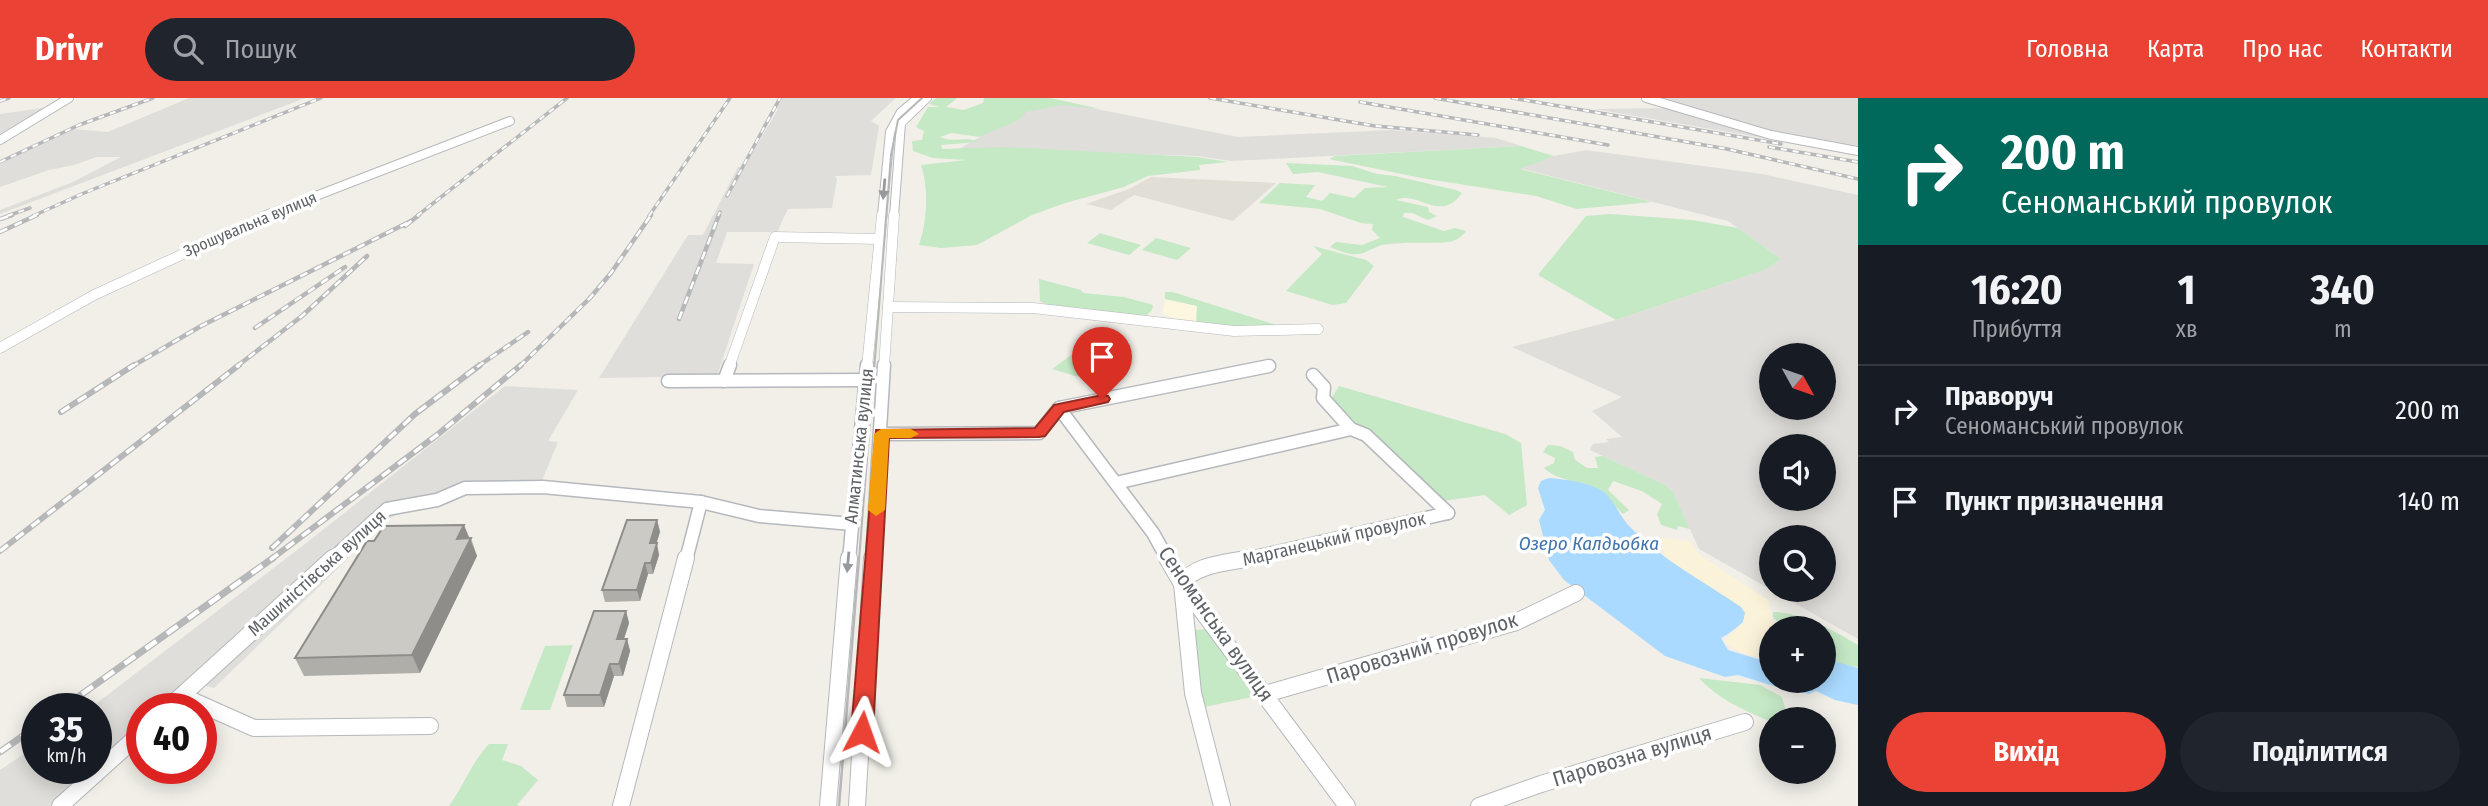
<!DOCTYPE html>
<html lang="uk">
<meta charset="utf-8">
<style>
body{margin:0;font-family:"Fira Sans Condensed",sans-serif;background:#20242c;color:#f1f3f6;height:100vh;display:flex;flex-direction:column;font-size:26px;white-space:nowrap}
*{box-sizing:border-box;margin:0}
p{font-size:23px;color:#9ea1a6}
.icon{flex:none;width:38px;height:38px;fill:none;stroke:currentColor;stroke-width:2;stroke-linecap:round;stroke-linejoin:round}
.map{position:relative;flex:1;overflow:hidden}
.drawer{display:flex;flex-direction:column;background:#171b24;width:630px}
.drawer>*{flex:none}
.hud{background:#00695c;color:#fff;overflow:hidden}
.needle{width:46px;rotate:130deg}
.tools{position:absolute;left:1759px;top:245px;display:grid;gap:14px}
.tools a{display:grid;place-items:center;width:77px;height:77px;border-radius:50%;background:#171b24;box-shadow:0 4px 18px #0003;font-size:35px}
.speed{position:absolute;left:21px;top:595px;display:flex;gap:14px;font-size:35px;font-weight:700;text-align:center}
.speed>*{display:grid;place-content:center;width:91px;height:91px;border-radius:50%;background:#171b24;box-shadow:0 4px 18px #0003;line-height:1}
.speed small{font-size:18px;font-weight:400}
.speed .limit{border:10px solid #d22;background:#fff;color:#111}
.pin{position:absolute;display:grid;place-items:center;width:60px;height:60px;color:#fff;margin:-72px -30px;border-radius:50% 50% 50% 0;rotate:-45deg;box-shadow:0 0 7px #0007}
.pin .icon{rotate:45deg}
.me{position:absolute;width:77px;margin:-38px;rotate:4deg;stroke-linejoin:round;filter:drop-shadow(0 0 5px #0008)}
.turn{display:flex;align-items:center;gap:24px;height:147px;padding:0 28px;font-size:32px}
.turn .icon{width:91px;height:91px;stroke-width:2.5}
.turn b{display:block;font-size:49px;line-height:60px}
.eta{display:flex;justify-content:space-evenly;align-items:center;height:119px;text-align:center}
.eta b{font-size:42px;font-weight:700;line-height:49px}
.cta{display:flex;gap:14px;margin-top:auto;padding:14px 28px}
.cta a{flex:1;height:80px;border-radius:42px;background:#ea4335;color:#fff;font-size:28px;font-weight:700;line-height:80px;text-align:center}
.cta a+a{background:#20242c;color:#f1f3f6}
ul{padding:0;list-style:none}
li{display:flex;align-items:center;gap:21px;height:91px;padding:0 28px;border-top:2px solid #363941}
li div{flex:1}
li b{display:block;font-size:26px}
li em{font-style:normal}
header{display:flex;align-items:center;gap:42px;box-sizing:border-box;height:98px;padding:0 35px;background:#ea4335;color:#fff}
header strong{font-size:33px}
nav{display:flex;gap:38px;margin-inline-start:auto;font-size:24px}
.search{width:490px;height:63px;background:#20242c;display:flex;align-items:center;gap:18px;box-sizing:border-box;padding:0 24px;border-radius:38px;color:#9ea1a6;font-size:26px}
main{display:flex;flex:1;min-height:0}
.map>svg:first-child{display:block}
</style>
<header>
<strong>Drivr</strong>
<div class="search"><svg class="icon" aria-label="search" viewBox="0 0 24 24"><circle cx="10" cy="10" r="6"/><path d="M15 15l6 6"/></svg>Пошук</div>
<nav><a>Головна</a><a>Карта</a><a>Про нас</a><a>Контакти</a></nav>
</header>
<main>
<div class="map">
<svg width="1858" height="708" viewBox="0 0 1858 708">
<rect width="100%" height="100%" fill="#f1efe8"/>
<polygon fill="#fef7e0" points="1165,201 1197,208 1196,226 1180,223 1163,216"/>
<g fill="#e0deda" fill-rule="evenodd">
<polygon points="189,0 305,0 0,116 0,112 73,84 121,59 97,59 74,67 49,72 0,89 0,66 73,31 108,34"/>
<polygon points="780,0 896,0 871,23 879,28 871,77 835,78 837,81 832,110 788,111 777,134 727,134 716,165 754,166 717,278 599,280 688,137 703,137 738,69 744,69 778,11 774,10"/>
<polygon points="1654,0 1858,0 1858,51 1771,35 1764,40 1594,11 1670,10"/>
<polygon points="1046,1 1238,39 1391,32 1496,40 1521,48 1231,63 1197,58 959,51"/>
<polygon points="43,10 43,12 0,38 0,16"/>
<path d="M1586 52 1762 76 1858 97V541L1699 451 1673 394 1665 387 1590 352 1593 346 1609 344 1606 341 1622 339 1592 313 1622 299 1512 249 1616 222 1767 171 1781 161 1728 123 1519 70 1554 58ZM1771 257H1824V310H1771ZM1771 348H1824V401H1771ZM1771 439H1824V492H1771Z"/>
<polygon points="505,288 578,292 548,343 558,344 541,385 453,388 390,420 214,590 193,584 163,611 142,611 142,629 96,669 96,611 89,611 305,446"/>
<polygon points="37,647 37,670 95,670 52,708 0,708 0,672"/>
</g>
<polygon fill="#e1ded6" points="1151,79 1276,85 1233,123 1134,97 1111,112 1086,106 1129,91"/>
<g fill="#c5e8c5">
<path d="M936 0H957L946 9 964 12 983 5 984 0H1050L1101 11 1062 7 1026 14C1018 27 993 31 980 39L951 35 940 39C951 45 967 38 978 44L941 47 942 51 1005 49 1197 59 1228 64 1199 67 1200 72 1148 78 1124 89 1065 105 1032 117 977 147 941 150 919 147C927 125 929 90 921 67L967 62 933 60 913 53 912 43 922 42 924 33 916 29 928 9H940L929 6Z"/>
<polygon points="1521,48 1554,58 1520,71 1652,104 1577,111 1536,98 1421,80 1329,61 1335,58"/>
<path d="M1286 65 1352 68 1377 76 1395 78 1456 92 1462 95C1440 126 1418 92 1396 102L1428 109 1429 114 1437 118 1428 122 1412 115H1404L1403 119 1444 133 1455 130 1466 133C1462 139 1456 143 1448 144 1427 146 1405 143 1382 147 1374 149 1365 156 1357 156 1348 157 1337 152 1330 149L1336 144 1362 147 1380 140 1372 132 1373 126 1361 125 1320 111 1259 105 1280 85 1315 87 1306 99 1322 103 1330 95 1354 100 1365 90 1388 89 1318 74 1293 76Z"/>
<polygon points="1610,116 1692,122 1738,130 1781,161 1767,171 1616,222 1538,177 1586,118"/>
<polygon points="1099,136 1099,135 1141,147 1129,157 1087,145"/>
<polygon points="1156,140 1191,150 1177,162 1142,152"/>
<polygon points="1313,148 1366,162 1374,168 1346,205 1333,207 1286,193 1322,156"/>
<polygon points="1039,181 1081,192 1083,195 1124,199 1153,207 1152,212 1147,217 1139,217 1050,208 1040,203"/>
<polygon points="1165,194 1173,194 1276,227 1237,229 1196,226 1197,208 1165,201"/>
<polygon points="1081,250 1116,258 1082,280 1052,271"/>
<polygon points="1339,288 1505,336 1521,345 1527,407 1509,417 1485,397 1443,403 1359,332 1331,301"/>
<path d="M1548 347 1560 348 1573 354 1575 362 1587 370H1598L1595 359 1603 358 1665 387 1673 394 1690 431 1678 428 1677 432 1661 427 1657 416 1662 406 1642 393 1613 383 1608 392 1629 412 1623 416C1613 407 1608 396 1595 390 1577 382 1558 383 1544 370L1554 365 1555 360 1543 354Z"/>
<path d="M1773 514C1802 514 1835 533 1858 547V569L1824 565V530H1783L1773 519Z"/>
<polygon points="1210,531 1257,598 1204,609 1193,532"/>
<polygon points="573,547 550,612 520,612 545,548"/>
<path d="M1699 580 1760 587 1782 599 1787 617 1769 623C1743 612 1718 601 1699 580Z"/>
<path d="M489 646H508L502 662 521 668 538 682 517 707 520 708H449C464 687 472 664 489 646Z"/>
</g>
<polygon fill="#fbf3d9" points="1660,440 1689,443 1701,458 1768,502 1774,530 1771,530 1771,539 1760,546 1757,559 1741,555 1724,544 1743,524 1741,509 1665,461"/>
<path fill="#aadaff" d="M1549 380C1564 381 1595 385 1606 396 1616 406 1621 421 1632 431 1664 463 1703 483 1741 509L1745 515 1743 524C1736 530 1729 536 1721 540L1728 552 1771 565V583H1824V566L1829 562 1858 570V607L1835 602 1816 593 1809 596 1783 591 1738 577 1725 579 1665 558 1564 482 1549 462 1539 422 1545 412 1538 390 1541 383Z"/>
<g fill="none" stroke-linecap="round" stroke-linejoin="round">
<g stroke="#b5b8bc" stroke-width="10">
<g id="minor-far3">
<polyline points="1646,0 1771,37 1858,53"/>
<polyline points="0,42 69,0"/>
<polyline points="264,118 510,23"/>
<polyline points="882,118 890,34 901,14 918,0"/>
<polyline points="894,118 901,25 927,0"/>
</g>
</g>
<g stroke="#b5b8bc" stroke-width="11">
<g id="minor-far2">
<polyline points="888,209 1033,210 1234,233 1318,231"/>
<polyline points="0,250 94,197 268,117"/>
<polyline points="729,269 775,139 879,141"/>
<polyline points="867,269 882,117"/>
<polyline points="884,269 894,117"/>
<polyline points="1264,269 1269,268"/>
</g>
</g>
<g stroke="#b5b8bc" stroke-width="15">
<g id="minor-far1">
<polyline points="1313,277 1324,289 1323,300 1351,331 1366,337 1448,415"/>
<polyline points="668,283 866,282"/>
<polyline points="724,283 730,267"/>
<polyline points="1059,310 1153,435 1168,462"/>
<polyline points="881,336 1039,335 1059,310 1269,268"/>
<polyline points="1116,385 1351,331"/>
<polyline points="701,404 759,418 852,426"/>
<polyline points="331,462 387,411 437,402 465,390 543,389 701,404 686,462"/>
<polyline points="849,462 867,267"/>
<polyline points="872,462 884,267"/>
<polyline points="1242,462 1448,415"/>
</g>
</g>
<g stroke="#b5b8bc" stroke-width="18">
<g id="minor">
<polyline points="1167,460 1182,486 1347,708"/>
<polyline points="1265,596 1516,524 1576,495"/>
<polyline points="182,598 254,630 430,628"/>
<polyline points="167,611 333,460"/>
<polyline points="60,708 142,634"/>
<polyline points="621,708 686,460"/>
<polyline points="828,708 849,460"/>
<polyline points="857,708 872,460"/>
<path d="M1222 708 1193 595 1182 486C1193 466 1229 465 1250 460"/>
<polyline points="1479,708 1541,686 1745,624"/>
</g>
</g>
<use href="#minor-far3" stroke="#fff" stroke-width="8"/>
<use href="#minor-far2" stroke="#fff" stroke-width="10"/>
<use href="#minor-far1" stroke="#fff" stroke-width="12"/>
<use href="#minor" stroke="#fff" stroke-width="16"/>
<polyline stroke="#b6b7b8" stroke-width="2" points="859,462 891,57 898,22 922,0"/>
<polyline stroke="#b6b7b8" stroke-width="2.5" points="839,708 859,460"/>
<g stroke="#b6b7b8" stroke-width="3.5">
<g id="rail-far3">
<polyline points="1210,0 1375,28 1478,37"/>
<polyline points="1435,0 1727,51 1858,81"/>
<polyline points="1512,0 1781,46"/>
<polyline points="0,3 9,0"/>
<polyline points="1360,4 1608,47"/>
<polyline points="1769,49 1858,64"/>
<polyline points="0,64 79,27 153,0"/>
<polyline points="727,98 780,0"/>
<polyline points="7,118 30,110"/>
<polyline points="33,118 84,95 321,0"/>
<polyline points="417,118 567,0"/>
<polyline points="649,118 730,0"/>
<polyline points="718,118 720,114"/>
</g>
</g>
<g stroke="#b6b7b8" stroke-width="4.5">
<g id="rail-far2">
<polyline points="0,121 12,117"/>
<polyline points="405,128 419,117"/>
<polyline points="0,134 37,117"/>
<polyline points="679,221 719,117"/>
<polyline points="255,230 345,169"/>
<polyline points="131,269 201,228 411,123"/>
<polyline points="236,269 302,218 367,158"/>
<polyline points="477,269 528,234"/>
<polyline points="519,269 589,201 611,175 651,117"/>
</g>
</g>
<g stroke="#b6b7b8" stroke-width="6">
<g id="rail-far1">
<polyline points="61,314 134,267"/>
<polyline points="272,450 415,316 480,267"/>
<polyline points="0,453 239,267"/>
<polyline points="270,462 437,337 521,267"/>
</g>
</g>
<g stroke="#b6b7b8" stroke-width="7">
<g id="rail">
<polyline points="61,611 273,460"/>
<polyline points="0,654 37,628"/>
</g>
</g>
<use href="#rail-far3" stroke="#fff" stroke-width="2" stroke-dasharray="6" stroke-linecap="butt"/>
<use href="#rail-far2" stroke="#fff" stroke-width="2.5" stroke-dasharray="8" stroke-linecap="butt"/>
<use href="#rail-far1" stroke="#fff" stroke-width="3.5" stroke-dasharray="10" stroke-linecap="butt"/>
<use href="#rail" stroke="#fff" stroke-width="4.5" stroke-dasharray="13" stroke-linecap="butt"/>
</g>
<g fill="#afaea9">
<polygon points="657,422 660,434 656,445 659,457 653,476 648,476 640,503 605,504 602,492"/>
<polygon points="471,440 477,458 420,575 304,578 295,560 374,443"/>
<polygon points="626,513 629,525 624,541 627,541 630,553 623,578 614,578 604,609 567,609 564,597"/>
</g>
<g fill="#8f8d8a">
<polygon points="657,422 660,434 653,457 650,445"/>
<polygon points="464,427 477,458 420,575 412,557 457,441"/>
<polygon points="657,445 659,457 653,476 651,465"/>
<polygon points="645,465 648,476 640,503 637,492"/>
<polygon points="626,513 629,525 620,553 617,541"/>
<polygon points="627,541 630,553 623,578 619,566"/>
<polygon points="610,566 614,578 604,609 600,597"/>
</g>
<g fill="#cccac5" stroke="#8f8d8a" stroke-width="2">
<polygon points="627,422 657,422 650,445 657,445 651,465 645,465 637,492 602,492"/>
<polygon points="464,427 457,441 471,440 412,557 295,560 367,443 374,443 384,428"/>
<polygon points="594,513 626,513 617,541 627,541 619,566 610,566 600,597 564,597"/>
</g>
<defs><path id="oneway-solid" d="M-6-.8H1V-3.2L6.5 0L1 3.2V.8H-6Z" transform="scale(1.75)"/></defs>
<g fill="#979a9d">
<use href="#oneway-solid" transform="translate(884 91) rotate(95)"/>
<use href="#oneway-solid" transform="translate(848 464) rotate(95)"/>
</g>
<polygon fill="#ea4335" stroke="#982c22" stroke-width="2" points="1102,297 1108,298 1110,301 1108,304 1064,314 1045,338 1039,339 889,340 873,634 870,640 862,643 854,640 851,634 876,332 1035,330 1054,307"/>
<polygon fill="#f59e0b" points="881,331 911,331 919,336 911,340 889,340 885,412 876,418 868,412 874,336"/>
<g text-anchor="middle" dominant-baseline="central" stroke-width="7" stroke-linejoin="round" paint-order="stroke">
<g font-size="16" fill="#5f6368" stroke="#fff">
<text transform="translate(250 126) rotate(-23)">Зрошувальна вулиця</text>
</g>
<g font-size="18" fill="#5f6368" stroke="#fff">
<text transform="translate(859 348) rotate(-84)">Алматинська вулиця</text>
<text transform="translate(1334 441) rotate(-13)">Марганецький провулок</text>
<text transform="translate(317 475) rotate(-42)">Машиністівська вулиця</text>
</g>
<g font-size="19" font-style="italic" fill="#4174aa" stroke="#fff">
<text x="1589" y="445">Озеро Калдьобка</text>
</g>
<g font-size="21" fill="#5f6368" stroke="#fff">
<text transform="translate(1216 526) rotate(55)">Сеноманська вулиця</text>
<text transform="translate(1422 550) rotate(-17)">Паровозний провулок</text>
<text transform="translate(1632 658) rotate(-17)">Паровозна вулиця</text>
</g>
</g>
</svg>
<div class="tools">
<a><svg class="needle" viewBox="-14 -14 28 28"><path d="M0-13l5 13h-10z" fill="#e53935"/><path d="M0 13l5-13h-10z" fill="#9ea1a6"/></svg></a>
<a><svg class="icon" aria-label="sound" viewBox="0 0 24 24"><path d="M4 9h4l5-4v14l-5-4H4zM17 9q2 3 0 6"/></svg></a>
<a><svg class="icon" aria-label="search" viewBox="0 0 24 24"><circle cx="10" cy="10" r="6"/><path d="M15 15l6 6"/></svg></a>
<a>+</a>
<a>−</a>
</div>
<div class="speed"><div>35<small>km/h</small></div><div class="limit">40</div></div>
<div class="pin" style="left:1102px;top:301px;background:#d93025"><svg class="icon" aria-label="arrive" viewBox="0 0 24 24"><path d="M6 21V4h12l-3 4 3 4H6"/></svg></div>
<svg class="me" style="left:862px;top:634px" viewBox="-20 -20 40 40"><path d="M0-17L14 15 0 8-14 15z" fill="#ea4335" stroke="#fff" stroke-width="4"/></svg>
</div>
<section class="drawer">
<div class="hud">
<div class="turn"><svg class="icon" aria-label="right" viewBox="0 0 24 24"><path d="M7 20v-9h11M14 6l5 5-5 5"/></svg><div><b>200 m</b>Сеноманський провулок</div></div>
</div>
<div class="eta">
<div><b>16:20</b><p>Прибуття</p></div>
<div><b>1</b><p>хв</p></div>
<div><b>340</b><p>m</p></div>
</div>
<ul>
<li><svg class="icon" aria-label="right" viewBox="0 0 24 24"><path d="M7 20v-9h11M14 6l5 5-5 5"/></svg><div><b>Праворуч</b><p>Сеноманський провулок</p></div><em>200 m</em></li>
<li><svg class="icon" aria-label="arrive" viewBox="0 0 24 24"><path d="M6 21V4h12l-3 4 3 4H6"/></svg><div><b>Пункт призначення</b></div><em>140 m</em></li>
</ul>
<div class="cta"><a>Вихід</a><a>Поділитися</a></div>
</section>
</main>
